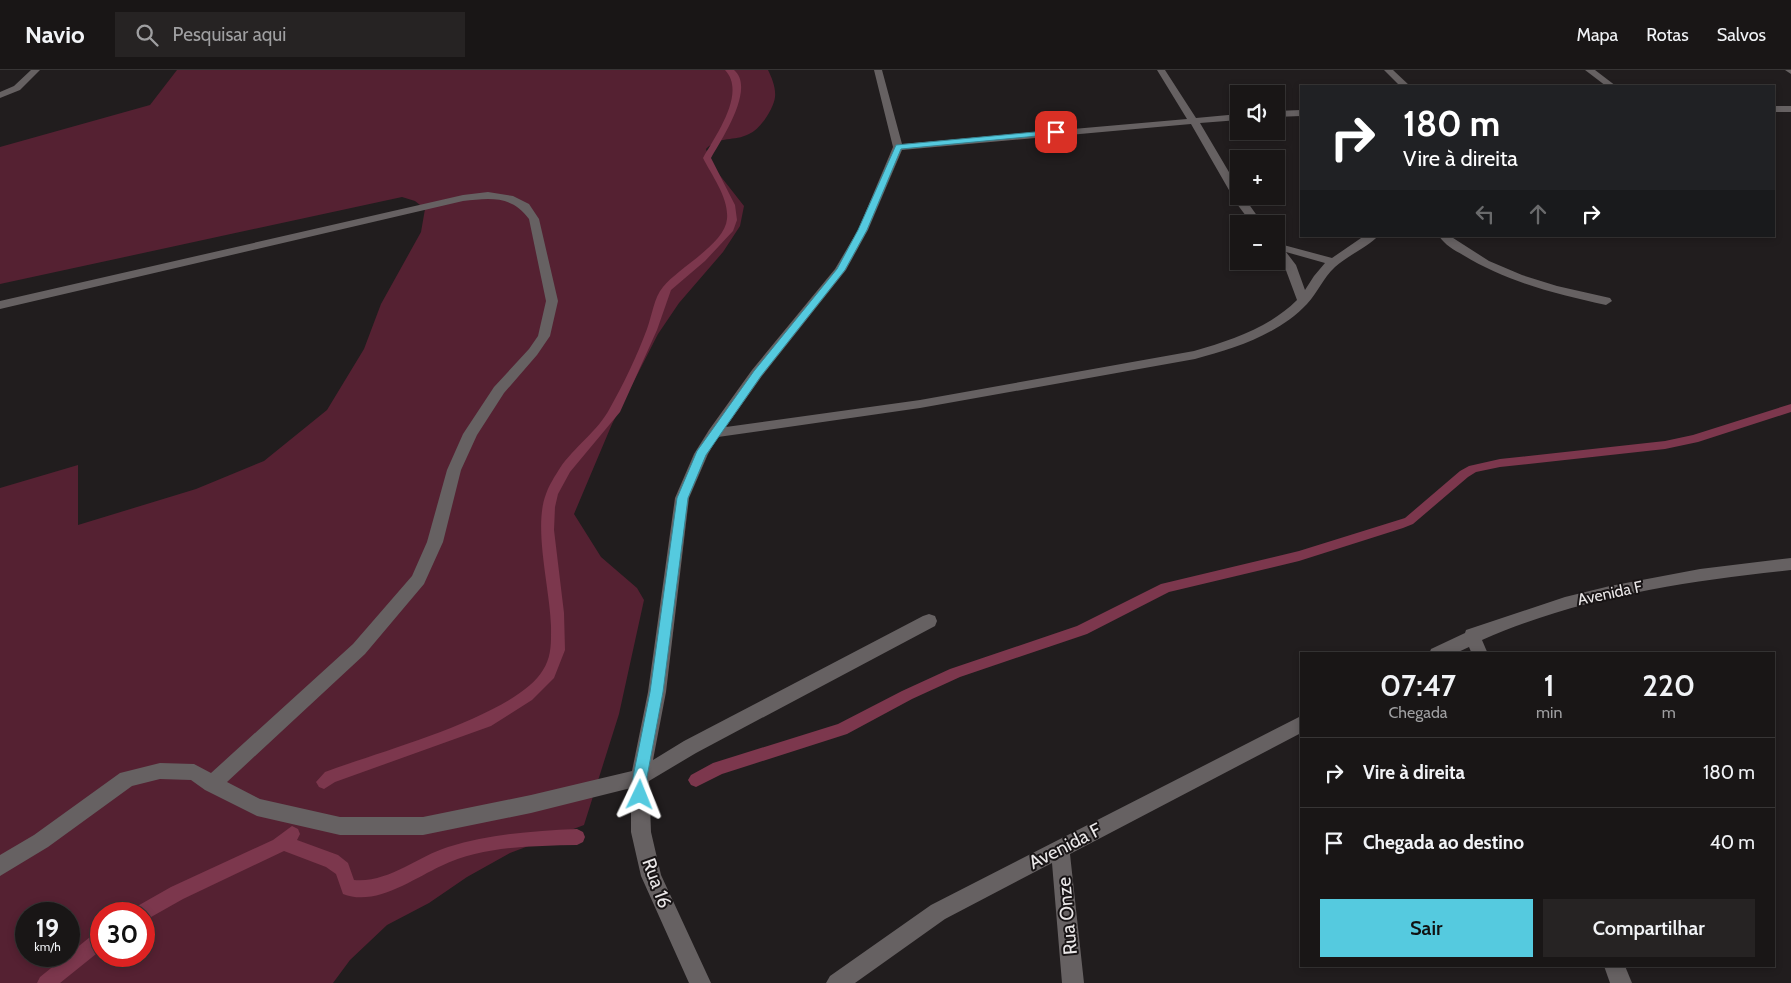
<!DOCTYPE html>
<html lang="pt">
<meta charset="utf-8">
<style>
body{margin:0;font-family:Cabin,sans-serif;background:#262323;color:#f1f3f6;height:100vh;display:flex;flex-direction:column;font-size:19px;white-space:nowrap}
*{box-sizing:border-box;margin:0}
p{font-size:16px;color:#9f9fa1}
.icon{flex:none;width:28px;height:28px;fill:none;stroke:currentColor;stroke-width:2;stroke-linecap:round;stroke-linejoin:round}
.map{position:relative;flex:1;overflow:hidden}
.details{position:absolute;left:1300px;top:582px;width:475px;height:315px;display:flex;flex-direction:column;background:#191616;border-radius:0px;box-shadow:0 2px 8px #0003,0 0 0 1px #373535}
.details>*{flex:none}
.top-card{position:absolute;left:1300px;top:15px;width:475px;height:152px;border-radius:0px;box-shadow:0 2px 8px #0003,0 0 0 1px #373535;background:#202124;color:#fff;overflow:hidden}
.tools{position:absolute;left:1230px;top:15px;display:grid;gap:10px}
.tools a{display:grid;place-items:center;width:55px;height:55px;border-radius:0px;background:#191616;box-shadow:0 2px 8px #0003,0 0 0 1px #373535;font-size:25px}
.speed{position:absolute;left:15px;top:832px;display:flex;gap:10px;font-size:25px;font-weight:700;text-align:center}
.speed>*{display:grid;place-content:center;width:65px;height:65px;border-radius:50%;background:#191616;box-shadow:0 2px 8px #0003,0 0 0 1px #373535;line-height:1}
.speed small{font-size:12px;font-weight:400}
.speed .limit{border:8px solid #d22;background:#fff;color:#111}
.pin{position:absolute;display:grid;place-items:center;width:42px;height:42px;color:#fff;margin:-21px;border-radius:10px;box-shadow:0 2px 8px #0006}
.me{position:absolute;width:55px;margin:-28px;rotate:2deg;stroke-linejoin:round;filter:drop-shadow(0 0 4px #0008)}
.turn{display:flex;align-items:center;gap:18px;height:105px;padding:0 20px;font-size:22px}
.turn .icon{width:65px;height:65px;stroke-width:2.5}
.turn b{display:block;font-size:35px;line-height:42px}
.lanes{display:flex;align-items:center;height:48px;padding:0 20px;background:#0003;justify-content:center;gap:25px;direction:ltr}
.lanes .off{opacity:.35}
.eta{display:flex;justify-content:space-evenly;align-items:center;height:85px;text-align:center}
.eta b{font-size:30px;font-weight:600;line-height:35px}
.button{display:flex;gap:10px;margin-top:auto;padding:10px 20px}
.button a{flex:1;height:58px;border-radius:0px;background:#55cadf;color:#111;font-size:20px;font-weight:600;line-height:58px;text-align:center}
.button a+a{background:#262323;color:#f1f3f6}
ul{padding:0;list-style:none}
li{display:flex;align-items:center;gap:15px;height:70px;padding:0 20px;border-top:1px solid #373535}
li div{flex:1}
li b{display:block;font-size:19px}
li em{font-style:normal}
header{display:flex;align-items:center;gap:30px;box-sizing:border-box;height:70px;padding:0 25px;background:#191616;border-bottom:1px solid #373535}
header strong{font-size:24px}
nav{display:flex;gap:28px;margin-inline-start:auto;font-size:18px}
.search{width:350px;height:45px;background:#262323;display:flex;align-items:center;gap:12px;box-sizing:border-box;padding:0 18px;border-radius:0px;color:#9f9fa1;font-size:19px}
.map>svg:first-child{display:block}
</style>
<header>
<strong>Navio</strong>
<div class="search"><svg class="icon" aria-label="search" viewBox="0 0 24 24"><circle cx="10" cy="10" r="6"/><path d="M15 15l6 6"/></svg>Pesquisar aqui</div>
<nav><a>Mapa</a><a>Rotas</a><a>Salvos</a></nav>
</header>
<div class="map">
<svg width="1791" height="913" viewBox="0 0 1791 913">
<rect width="100%" height="100%" fill="#211d1e"/>
<path fill="#552132" fill-rule="evenodd" d="M177 0H768C772 8 776 18 775 27 774 38 760 60 749 64 734 72 720 65 706 79L711 94 744 136 740 156 723 182 679 233 658 264 612 354 574 444 601 487 637 518 644 530 619 644 584 755 510 783 467 807 429 833 387 855 350 890 333 913H0V418L78 395V455L196 419 264 391 327 340 364 279 381 234 421 162 425 139 415 131 402 127 0 214V77L150 35ZM26 844H69V886H26ZM101 844H144V886H101Z"/>
<g fill="none" stroke-linecap="round" stroke-linejoin="round">
<g fill="#7c374d" fill-rule="evenodd">
<path d="M725 0H734C756 18 721 70 711 88L735 135 737 150 733 161 705 191 671 220 657 260 620 342 570 402 558 424 555 437 554 460 564 543 565 580 554 608 532 630 491 656 335 712 324 719 319 717 316 712 325 702C377 682 516 646 543 600 552 586 551 571 551 556 550 519 533 457 546 424 549 415 555 406 560 398 574 377 598 361 610 338 624 313 637 286 647 259 652 246 654 227 663 217 678 198 725 174 727 149 729 128 712 106 703 88 715 66 747 23 725 0Z"/>
<polygon points="1791,334 1791,342 1698,372 1665,379 1500,397 1476,402 1468,407 1413,454 1403,458 1299,491 1169,522 1087,564 960,607 912,629 847,664 722,704 696,717 691,715 688,710 691,705 713,693 838,654 902,621 950,599 1077,556 1161,514 1299,481 1405,448 1460,401 1469,396 1500,389 1665,371 1693,365"/>
<path d="M292 756 298 759 300 764 297 770 338 785 348 793 354 810C389 813 416 787 448 777 491 764 532 761 577 759L583 762 585 767 583 772 577 775C531 776 483 776 441 796 413 809 375 837 343 824L336 804 326 797 284 781 183 829 144 851V844H132L134 838 171 817 273 770Z"/>
<polygon points="101,860 101,880 60,913 37,913 40,907 66,886 69,886 69,884 95,863"/>
</g>
<g fill="#666162" fill-rule="evenodd">
<polygon points="31,0 40,0 20,20 0,28 0,22 14,16"/>
<path d="M874 0H882L902 74 1187 49 1157 0H1165L1196 48 1239 44V50L1200 53 1239 119V126H1243L1263 154H1252L1237 134 1191 54 902 80 868 160 846 200 762 306 726 357 920 330 1194 281C1231 270 1269 258 1297 230L1284 195 1276 184V173L1332 188 1364 166H1378C1369 176 1347 186 1335 197 1323 208 1318 222 1307 234 1279 264 1234 279 1195 289L920 338 718 367 708 384 689 428 666 622 653 690 684 671 923 546 929 544 935 546 937 551 935 556 696 683 649 711 651 762 661 805 711 913H689L641 806 631 762V718L531 743 423 765H340L257 746 205 720 191 710 160 709 132 716 48 777 0 806V785L34 765 120 703 160 693 194 694 211 703 353 574 412 506 427 472 447 400 463 364 494 317 529 279 538 266 546 231 529 149C512 125 489 128 463 131L0 239V231L463 125 488 122 513 126 529 134 539 149 558 231 550 266 537 285 504 323 477 365 461 400 443 472 424 514 365 584 227 712 260 729 340 747H423L531 725 632 701 648 622 675 428 694 384 709 360 752 300 835 199 858 160 893 77ZM1286 182 1325 193 1314 206 1305 220 1296 195Z"/>
<polygon points="1384,0 1393,0 1410,16 1400,16"/>
<polygon points="1585,0 1595,0 1616,16 1606,16"/>
<polygon points="1785,0 1791,0 1791,4"/>
<rect x="1774" y="36" width="17" height="6"/>
<polygon points="1301,40 1301,46 1276,47 1276,41"/>
<path d="M1439 166H1450L1489 191 1522 205 1557 216 1610 228 1612 231 1606 235C1556 224 1507 212 1463 185 1454 180 1445 175 1439 166Z"/>
<path d="M1791 488V500C1686 511 1579 527 1482 570L1488 584H1472L1469 577 1454 584H1429L1431 579 1465 563 1466 560 1565 527 1610 516 1700 499Z"/>
<polygon points="1301,646 1301,663 1070,784 1084,913 1062,913 1052,793 945,849 855,913 826,913 830,906 931,835"/>
<polygon points="1604,896 1625,896 1632,913 1610,913"/>
</g>
</g>
<polygon fill="#55cadf" stroke="#378391" points="1056,60 1058,61 1058,64 901,79 867,160 845,200 761,306 706,385 688,428 663,622 647,707 647,725 645,730 640,732 635,730 633,725 633,707 650,622 677,428 697,381 754,301 837,199 858,160 896,75"/>
<g text-anchor="middle" dominant-baseline="central" stroke-width="4" stroke-linejoin="round" paint-order="stroke">
<g font-size="16" fill="#eae7e8" stroke="#181415">
<text transform="translate(1610 523) rotate(-12)">Avenida F</text>
</g>
<g font-size="19" fill="#eae7e8" stroke="#181415">
<text transform="translate(1065 776) rotate(-27)">Avenida F</text>
<text transform="translate(657 813) rotate(70)">Rua 16</text>
<text transform="translate(1067 846) rotate(-95)">Rua Onze</text>
</g>
</g>
</svg>
<div class="tools">
<a><svg class="icon" aria-label="sound" viewBox="0 0 24 24"><path d="M4 9h4l5-4v14l-5-4H4zM17 9q2 3 0 6"/></svg></a>
<a>+</a>
<a>−</a>
</div>
<div class="speed"><div>19<small>km/h</small></div><div class="limit">30</div></div>
<div class="pin" style="left:1056px;top:62px;background:#d93025"><svg class="icon" aria-label="arrive" viewBox="0 0 24 24"><path d="M6 21V4h12l-3 4 3 4H6"/></svg></div>
<svg class="me" style="left:640px;top:725px" viewBox="-20 -20 40 40"><path d="M0-17L14 15 0 8-14 15z" fill="#55cadf" stroke="#fff" stroke-width="4"/></svg>
<div class="top-card">
<div class="turn"><svg class="icon" aria-label="right" viewBox="0 0 24 24"><path d="M7 20v-9h11M14 6l5 5-5 5"/></svg><div><b>180 m</b>Vire à direita</div></div>
<div class="lanes"><svg class="icon off" aria-label="left" viewBox="0 0 24 24"><path d="M17 20v-9H6M10 6l-5 5 5 5"/></svg><svg class="icon off" aria-label="ahead" viewBox="0 0 24 24"><path d="M12 20V5M6 11l6-6 6 6"/></svg><svg class="icon" aria-label="right" viewBox="0 0 24 24"><path d="M7 20v-9h11M14 6l5 5-5 5"/></svg></div>
</div>
<section class="details">
<div class="eta">
<div><b>07:47</b><p>Chegada</p></div>
<div><b>1</b><p>min</p></div>
<div><b>220</b><p>m</p></div>
</div>
<ul>
<li><svg class="icon" aria-label="right" viewBox="0 0 24 24"><path d="M7 20v-9h11M14 6l5 5-5 5"/></svg><div><b>Vire à direita</b></div><em>180 m</em></li>
<li><svg class="icon" aria-label="arrive" viewBox="0 0 24 24"><path d="M6 21V4h12l-3 4 3 4H6"/></svg><div><b>Chegada ao destino</b></div><em>40 m</em></li>
</ul>
<div class="button"><a>Sair</a><a>Compartilhar</a></div>
</section>
</div>
